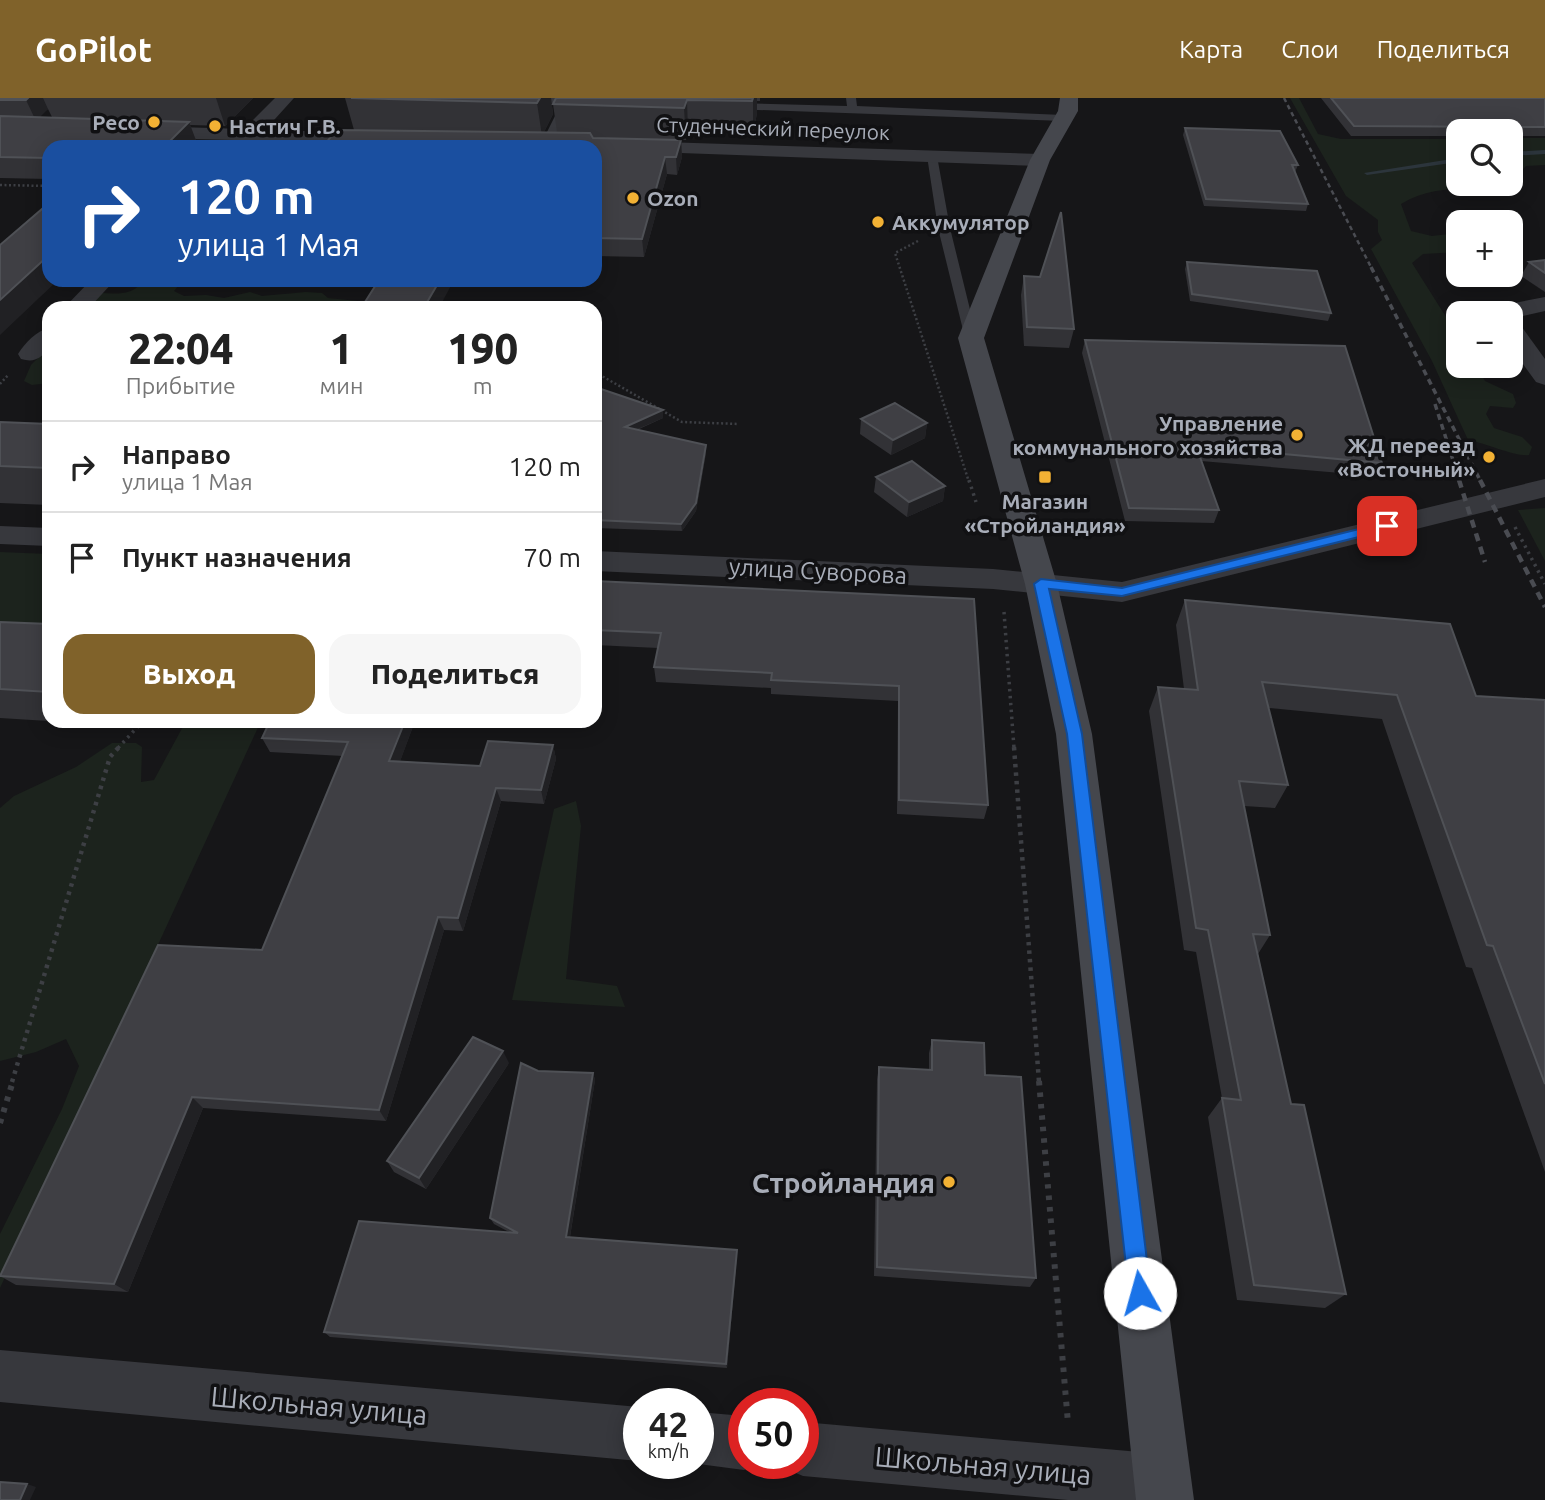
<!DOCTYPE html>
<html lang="ru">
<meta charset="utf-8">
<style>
body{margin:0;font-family:Ubuntu,sans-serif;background:#f6f6f6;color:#222;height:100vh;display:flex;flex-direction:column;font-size:26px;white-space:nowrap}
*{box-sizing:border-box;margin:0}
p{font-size:23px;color:#767676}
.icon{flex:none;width:38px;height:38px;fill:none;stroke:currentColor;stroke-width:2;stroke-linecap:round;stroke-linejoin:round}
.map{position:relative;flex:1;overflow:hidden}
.sheet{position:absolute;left:42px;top:203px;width:560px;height:427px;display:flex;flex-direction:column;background:#fff;border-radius:21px;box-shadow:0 4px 18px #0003}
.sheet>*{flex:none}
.hud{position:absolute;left:42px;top:42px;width:560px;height:147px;border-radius:21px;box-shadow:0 4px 18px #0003;background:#1a4fa0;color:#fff;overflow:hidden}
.tools{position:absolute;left:1446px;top:21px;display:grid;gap:14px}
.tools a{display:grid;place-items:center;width:77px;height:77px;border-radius:14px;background:#fff;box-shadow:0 4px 18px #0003;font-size:35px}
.speed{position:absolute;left:623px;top:1290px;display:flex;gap:14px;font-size:35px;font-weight:700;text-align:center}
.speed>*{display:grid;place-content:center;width:91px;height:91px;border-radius:50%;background:#fff;box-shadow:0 4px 18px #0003;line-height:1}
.speed small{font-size:18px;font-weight:400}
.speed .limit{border:10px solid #d22;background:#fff;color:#111}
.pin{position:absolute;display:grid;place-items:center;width:60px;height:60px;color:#fff;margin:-30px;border-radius:14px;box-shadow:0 4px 10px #0006}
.me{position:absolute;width:77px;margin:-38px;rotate:353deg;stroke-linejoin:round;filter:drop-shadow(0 0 5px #0008)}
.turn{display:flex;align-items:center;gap:24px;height:147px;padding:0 21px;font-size:32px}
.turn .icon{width:91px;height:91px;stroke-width:2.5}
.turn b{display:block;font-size:49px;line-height:60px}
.eta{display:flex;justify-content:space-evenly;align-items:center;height:119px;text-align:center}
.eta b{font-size:42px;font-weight:800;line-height:49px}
.primary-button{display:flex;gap:14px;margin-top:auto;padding:14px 21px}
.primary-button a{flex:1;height:80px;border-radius:21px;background:#80622a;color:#fff;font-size:28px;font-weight:800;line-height:80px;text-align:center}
.primary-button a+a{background:#f6f6f6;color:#222}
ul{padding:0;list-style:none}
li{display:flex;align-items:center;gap:21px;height:91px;padding:0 21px;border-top:2px solid #e0e0e0}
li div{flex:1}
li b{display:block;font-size:26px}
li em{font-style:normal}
header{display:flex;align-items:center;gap:42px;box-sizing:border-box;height:98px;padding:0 35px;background:#80622a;color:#fff}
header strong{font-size:33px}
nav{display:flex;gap:38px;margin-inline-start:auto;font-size:24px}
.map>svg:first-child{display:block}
</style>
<header>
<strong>GoPilot</strong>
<nav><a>Карта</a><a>Слои</a><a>Поделиться</a></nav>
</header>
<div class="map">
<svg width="1545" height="1402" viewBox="0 0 1545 1402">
<rect width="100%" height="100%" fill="#161618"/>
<g fill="#1c231d">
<path d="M1290 0H1299L1318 36 1341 41H1458V86H1510L1507 91C1471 91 1433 86 1401 106L1411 133 1432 138 1458 135V154L1423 156 1412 165 1458 238V268H1476L1485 283 1513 296 1516 305 1513 310 1490 308 1486 316 1494 330 1522 339 1532 349 1529 357C1515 359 1486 345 1468 342L1432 263 1371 151 1382 142 1378 134V122L1346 98Z"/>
<polygon points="1510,40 1545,40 1545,67 1526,68 1510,85"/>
<path d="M143 182H197L179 187 174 193 184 198 206 197 224 200 250 194 262 198 306 194 322 195 328 200 368 204 369 210H87L102 195C118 196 135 197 143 182Z"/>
<polygon points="49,249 49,285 32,287 24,283 31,267"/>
<polygon points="1545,410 1545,463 1518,412"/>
<polygon points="0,454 49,456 49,531 0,529"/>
<polygon points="186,623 261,623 0,1190 0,1136 62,1011 79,968 66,941 36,954 0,963 0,710 14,698 76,669 112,645 136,645 142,649 141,684 154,682"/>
<polygon points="576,703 581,728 566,881 617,888 625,909 512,902 554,711"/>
</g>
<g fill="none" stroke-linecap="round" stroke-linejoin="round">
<g fill="#2c353c" fill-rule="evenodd">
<polygon points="1545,52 1545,56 1510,58 1510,54"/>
<polygon points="1458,60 1458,64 1367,77 1364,75"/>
</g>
<g stroke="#3d3f44" stroke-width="2.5" stroke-dasharray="2 2.5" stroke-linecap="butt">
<polyline points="0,87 49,88"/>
<polyline points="918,143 895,155 969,384"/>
<polyline points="595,274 682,324 739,326"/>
<polyline points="0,286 9,276"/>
</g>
<g stroke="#3d3f44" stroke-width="3.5" stroke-dasharray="2.5 4.5" stroke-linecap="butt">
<polyline points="969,382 976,404"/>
<polyline points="1515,429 1545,486"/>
<polyline points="1004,514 1014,650"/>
<polyline points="118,650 143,623"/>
</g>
<g stroke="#3d3f44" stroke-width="4.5" stroke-dasharray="3.5 5" stroke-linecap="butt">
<polyline points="1014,649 1039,984"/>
<polyline points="12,984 110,659 119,649"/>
</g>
<g stroke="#3d3f44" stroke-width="6" stroke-dasharray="4.5 7" stroke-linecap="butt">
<polyline points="1039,983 1068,1325"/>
<polyline points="0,1025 13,983"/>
</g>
<g fill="#37383d" fill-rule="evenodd">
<polygon points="522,0 567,0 572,3 550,48 541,46 561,6 525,5 522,4"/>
<polygon points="846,0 856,0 857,8 1063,17 1068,20 1063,23 733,11 728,8 733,5 847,8"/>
<polygon points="932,55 937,58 950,130 977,240 971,244 965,240 938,130 927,58"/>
</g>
<g fill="#37383d" fill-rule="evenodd">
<polygon points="275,0 294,0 265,32 381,35 391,41 381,47 254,43 249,49 230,49 234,42 145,40 136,34 145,28 244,31"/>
<polygon points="632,43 1040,56 1050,62 1040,68 625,53 622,49 625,45"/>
<polygon points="91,182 115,182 89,210 64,210"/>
<polygon points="1545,199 1545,213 1510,221 1510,215 1493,215 1504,207"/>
<polygon points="1510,223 1519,225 1545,261 1545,287 1536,284 1510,248"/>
<path d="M49 230V251C40 260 35 265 21 261L18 256C25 245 36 233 49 230Z"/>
<polygon points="1545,381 1545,399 1122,504 993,491 595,473 595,453 993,471 1122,484"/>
<polygon points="0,428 49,430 49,448 0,446"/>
<polygon points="0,1252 639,1309 639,1363 0,1304"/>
<polygon points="698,1314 744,1318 744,1365 761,1365 744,1372 691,1365 698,1365"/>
<polygon points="803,1324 1162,1356 1181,1364 1189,1383 1182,1402 1068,1402 803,1378 784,1370 782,1365 803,1365"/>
</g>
<polygon fill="#45474d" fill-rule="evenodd" points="1060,0 1078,0 1078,13 1050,62 984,240 1057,486 1092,636 1194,1402 1136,1402 1056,636 1025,486 958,240 1030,62 1058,13"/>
<polyline stroke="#4a4c52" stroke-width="2.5" stroke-dasharray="4.5 3.5" stroke-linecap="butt" points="1284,0 1372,171"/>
<g stroke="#4a4c52" stroke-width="3.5" stroke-dasharray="6 4.5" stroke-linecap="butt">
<polyline points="1371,169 1481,384"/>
<polyline points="1435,306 1460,384"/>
</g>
<g stroke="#4a4c52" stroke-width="4.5" stroke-dasharray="8 6" stroke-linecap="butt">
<polyline points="1459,382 1485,464"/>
<polyline points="1480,382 1545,509"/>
</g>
</g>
<g fill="#323236" fill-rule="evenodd">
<path d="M0 0H253L225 28 190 27 197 45 49 49V81L0 80ZM48 11 52 19H39L45 13Z"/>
<polygon points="345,0 551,0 553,16 544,34 557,34 553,6 556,0 760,0 760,3 757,3 757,15 753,36 688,34 686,42 593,40 681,42 682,59 677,77 667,76 644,159 595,158 595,49 354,32"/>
<polygon points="1321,0 1545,0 1545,38 1510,38 1510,33 1458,33 1458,38 1351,38"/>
<polygon points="1185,30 1298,67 1295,74 1308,106 1306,113 1204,108 1183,37"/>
<polygon points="1545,162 1545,194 1521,178 1529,164"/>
<polygon points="1187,164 1331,215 1328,223 1190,203 1185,171"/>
<polygon points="1024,178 1074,231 1069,250 1024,248 1021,197"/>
<polygon points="379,182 439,210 367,210 365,204"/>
<polygon points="1085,242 1382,365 1376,378 1201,363 1219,412 1214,425 1125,423 1082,255"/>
<polygon points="595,289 663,320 637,332 706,347 706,355 696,413 682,433 595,430"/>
<polygon points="861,321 927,325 925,340 891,357 860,336"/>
<polygon points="0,324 49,326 49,407 0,405"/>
<polygon points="876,379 945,388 943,403 907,419 874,394"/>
<polygon points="595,483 974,501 988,707 984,721 897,716 898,603 771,596 771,590 656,584 654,569 658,550 595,547"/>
<polygon points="1185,502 1476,598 1545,602 1545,1074 1472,870 1466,869 1382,621 1269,610 1288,687 1275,710 1244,708 1270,837 1258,856 1291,1006 1346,1196 1325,1210 1237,1202 1208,1019 1222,1000 1196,854 1184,852 1149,613 1158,589 1184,591 1176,527"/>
<polygon points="0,524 49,526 49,623 114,623 112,627 0,620"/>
<polygon points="415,623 400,663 480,668 553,647 556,661 544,706 501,703 463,833 444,832 386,1023 203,1010 128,1194 16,1187 0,1178 262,852 343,658 270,654 262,640"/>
<polygon points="932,942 985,977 1036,1180 1030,1189 874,1178 877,981 879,969 929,972 929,955"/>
<polygon points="509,965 426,1091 394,1074 387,1063"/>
<polygon points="538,973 593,975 595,982 570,1139 737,1152 737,1157 727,1270 330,1239 324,1234 509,1134 494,1126 490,1120"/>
</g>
<g fill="#212124">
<polygon points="28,0 43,0 48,11 36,23 26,2"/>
<polygon points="216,0 253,0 225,28"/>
<polygon points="540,0 551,0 553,16 542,38 537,5"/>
<polygon points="753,0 757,0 757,15 753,36"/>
<polygon points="687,2 688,34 686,42 684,10"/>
<polygon points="189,24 197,45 193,49 164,49"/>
<polygon points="681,42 682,59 677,77 676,59"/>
<polygon points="665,59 667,76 644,159 642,141"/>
<polygon points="49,157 49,182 58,182 0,237 0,202"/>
<polygon points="440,182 454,182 439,210 427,210 426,206"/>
<polygon points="663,312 663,320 626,336 625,329"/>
<polygon points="927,325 925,340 891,357 893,342"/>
<polygon points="706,347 706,355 696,413 682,433 681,426"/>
<polygon points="945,388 943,403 907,419 909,404"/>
<polygon points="405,623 415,623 395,677 389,663"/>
<polygon points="553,647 556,661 544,706 541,692"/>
<polygon points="496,690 501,703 463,833 458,820"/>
<polygon points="438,819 444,832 386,1023 379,1012"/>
<polygon points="503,953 509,965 426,1091 419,1080"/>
<polygon points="593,975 595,982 569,1144 566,1139"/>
<polygon points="192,999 203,1010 128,1194 114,1186"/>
<polygon points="737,1152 737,1157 727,1270 726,1266"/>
<polygon points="27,1386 36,1389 30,1402 20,1402"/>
</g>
<g fill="#3f3f44" stroke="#4f5156" stroke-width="2">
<polygon points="0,0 28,0 26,2 0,2"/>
<polygon points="351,0 540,0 537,5"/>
<polygon points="556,0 753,0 752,3 687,2 684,10 553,6"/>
<polygon points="1331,0 1545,0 1545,29 1354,28"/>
<polygon points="0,18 189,24 164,49 49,49 49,60 0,59"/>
<polygon points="1185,30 1280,33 1298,67 1292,67 1308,106 1206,101"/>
<polygon points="336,32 590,35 593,40 681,42 676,59 665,59 642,141 595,140 595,49 323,49"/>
<polygon points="49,105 49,157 0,202 0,147"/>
<polygon points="1061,114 1074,231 1027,229 1024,178 1040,179"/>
<polygon points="1545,162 1545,175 1529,164"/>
<polygon points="1187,164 1317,173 1331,215 1192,196"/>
<polygon points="379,182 440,182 426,206 365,204"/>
<polygon points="1085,242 1345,248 1382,365 1196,348 1219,412 1129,410"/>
<polygon points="595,289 663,312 625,329 706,347 696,405 681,426 595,422"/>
<polygon points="895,305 927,325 893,342 861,321"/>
<polygon points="0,324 49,326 49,370 0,368"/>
<polygon points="912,363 945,388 909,404 876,379"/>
<polygon points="595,483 974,501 988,707 899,702 899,588 771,582 772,575 654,569 661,535 595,532"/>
<polygon points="1185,502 1450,526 1476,598 1545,602 1545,986 1493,848 1487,847 1397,597 1262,584 1288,687 1239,683 1270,837 1253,836 1291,1006 1304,1007 1346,1196 1254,1187 1222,1000 1241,1002 1208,832 1196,830 1158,589 1198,592"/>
<polygon points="0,524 49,526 49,594 0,591"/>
<polygon points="270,623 405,623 389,663 480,668 488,643 553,647 541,692 496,690 458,820 438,819 379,1012 192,999 114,1186 0,1178 158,847 262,852 348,644 262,640"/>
<polygon points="473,939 503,953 419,1080 387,1063"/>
<polygon points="932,942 984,945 985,977 1021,979 1036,1180 877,1169 879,969 932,972"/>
<polygon points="521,965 538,973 593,975 566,1139 737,1152 726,1266 324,1234 359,1123 518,1135 490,1120"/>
<polygon points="0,1384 27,1386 20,1402 0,1402"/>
</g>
<polygon fill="#1a73e8" stroke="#114b97" stroke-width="2" points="1387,424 1393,428 1391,431 1122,498 1049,491 1082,636 1151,1195 1148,1202 1140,1206 1133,1202 1129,1195 1067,636 1034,486 1041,481 1122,490"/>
<g fill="#f2b134" stroke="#111113" stroke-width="2.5">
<circle cx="154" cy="24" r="7"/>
<circle cx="215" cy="28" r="7"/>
<circle cx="633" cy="100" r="7"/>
<circle cx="878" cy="124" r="7"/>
<circle cx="1297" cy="337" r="7"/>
<circle cx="1489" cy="359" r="7"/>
<rect x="1038" y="372" width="14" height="14" rx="3.5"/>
<circle cx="949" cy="1084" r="7"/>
</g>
<g text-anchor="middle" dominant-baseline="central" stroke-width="7" stroke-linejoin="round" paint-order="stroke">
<g font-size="21" font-weight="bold" fill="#a8adb8" stroke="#111113" text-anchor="end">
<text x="140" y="24">Ресо</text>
<text x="229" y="28" text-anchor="start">Настич Г.В.</text>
<text x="647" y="100" text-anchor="start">Ozon</text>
<text x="892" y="124" text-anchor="start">Аккумулятор</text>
<text x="1283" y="325">Управление<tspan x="1283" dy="24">коммунального хозяйства</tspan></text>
<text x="1475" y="347">ЖД переезд<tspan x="1475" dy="24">«Восточный»</tspan></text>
<text x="1045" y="403" text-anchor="middle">Магазин<tspan x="1045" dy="24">«Стройландия»</tspan></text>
</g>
<g font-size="21" fill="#a8adb8" stroke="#111113">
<text transform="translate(773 30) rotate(2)">Студенческий переулок</text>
</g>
<g font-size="24" fill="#a8adb8" stroke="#111113">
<text transform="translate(818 473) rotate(3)">улица Суворова</text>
</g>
<g font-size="28" font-weight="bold" fill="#a8adb8" stroke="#111113" text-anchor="end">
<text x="935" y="1084">Стройландия</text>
</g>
<g font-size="28" fill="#a8adb8" stroke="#111113">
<text transform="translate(319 1307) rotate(5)">Школьная улица</text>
<text transform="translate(983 1367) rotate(5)">Школьная улица</text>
</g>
</g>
</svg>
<div class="tools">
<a><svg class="icon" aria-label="search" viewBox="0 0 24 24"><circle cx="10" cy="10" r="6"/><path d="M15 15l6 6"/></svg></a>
<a>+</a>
<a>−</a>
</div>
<div class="speed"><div>42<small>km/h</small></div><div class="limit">50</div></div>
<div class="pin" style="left:1387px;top:428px;background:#d93025"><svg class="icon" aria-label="arrive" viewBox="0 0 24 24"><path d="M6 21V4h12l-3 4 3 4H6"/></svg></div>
<svg class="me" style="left:1140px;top:1195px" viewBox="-20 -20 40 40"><circle r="19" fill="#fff"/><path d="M0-13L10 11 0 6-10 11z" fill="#1a73e8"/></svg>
<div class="hud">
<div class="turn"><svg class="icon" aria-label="right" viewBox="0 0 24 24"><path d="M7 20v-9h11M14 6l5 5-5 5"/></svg><div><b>120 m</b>улица 1 Мая</div></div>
</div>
<section class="sheet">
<div class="eta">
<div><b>22:04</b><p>Прибытие</p></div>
<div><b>1</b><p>мин</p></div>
<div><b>190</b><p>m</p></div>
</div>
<ul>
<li><svg class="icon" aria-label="right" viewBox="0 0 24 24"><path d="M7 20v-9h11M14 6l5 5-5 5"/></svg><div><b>Направо</b><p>улица 1 Мая</p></div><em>120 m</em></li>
<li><svg class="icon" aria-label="arrive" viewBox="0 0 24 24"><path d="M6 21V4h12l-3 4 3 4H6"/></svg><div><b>Пункт назначения</b></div><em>70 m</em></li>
</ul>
<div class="primary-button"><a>Выход</a><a>Поделиться</a></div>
</section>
</div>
